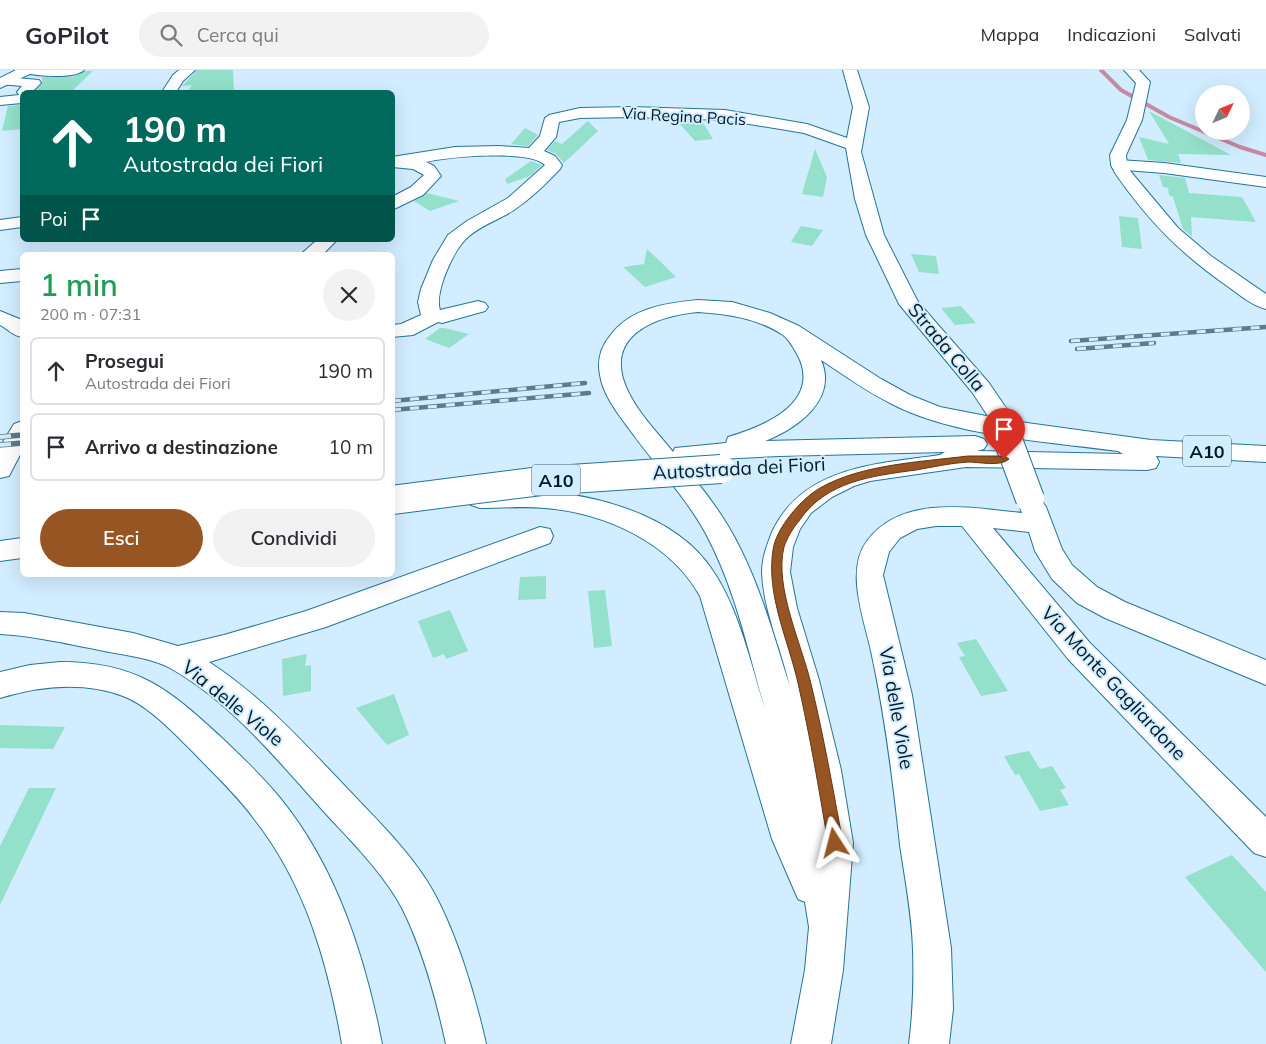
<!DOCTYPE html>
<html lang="it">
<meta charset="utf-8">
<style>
body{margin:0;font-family:Mulish,sans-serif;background:#f2f2f3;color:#2b2b33;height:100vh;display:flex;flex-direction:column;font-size:19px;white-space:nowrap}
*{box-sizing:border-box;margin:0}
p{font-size:16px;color:#7c7c81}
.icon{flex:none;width:28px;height:28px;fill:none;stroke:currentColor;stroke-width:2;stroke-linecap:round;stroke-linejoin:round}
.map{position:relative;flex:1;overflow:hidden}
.panel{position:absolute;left:20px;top:182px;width:375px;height:325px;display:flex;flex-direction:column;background:#fff;border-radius:8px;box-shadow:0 5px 20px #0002}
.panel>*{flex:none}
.banner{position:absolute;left:20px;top:20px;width:375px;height:152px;border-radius:8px;box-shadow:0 5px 20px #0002;background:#00695c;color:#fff;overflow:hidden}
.needle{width:32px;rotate:47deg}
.fabs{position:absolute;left:1195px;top:15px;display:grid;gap:10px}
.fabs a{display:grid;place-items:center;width:55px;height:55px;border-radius:50%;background:#fff;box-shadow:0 5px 20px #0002;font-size:25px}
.pin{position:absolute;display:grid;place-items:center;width:42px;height:42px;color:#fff;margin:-51px -21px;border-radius:50% 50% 50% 0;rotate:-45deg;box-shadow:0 0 5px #0007}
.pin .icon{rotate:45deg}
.me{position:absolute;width:55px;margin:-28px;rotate:351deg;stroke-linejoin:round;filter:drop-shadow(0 0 4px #0008)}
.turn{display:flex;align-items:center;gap:18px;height:105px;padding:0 20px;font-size:22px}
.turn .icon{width:65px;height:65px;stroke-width:2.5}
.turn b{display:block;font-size:35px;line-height:42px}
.then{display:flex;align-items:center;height:48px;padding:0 20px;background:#0003;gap:10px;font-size:19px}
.round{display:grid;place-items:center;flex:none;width:52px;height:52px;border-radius:26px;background:#f2f2f3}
.summary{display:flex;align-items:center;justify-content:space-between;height:85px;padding:0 20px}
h1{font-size:30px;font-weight:600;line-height:38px;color:#1e9e55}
.cta{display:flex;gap:10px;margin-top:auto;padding:10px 20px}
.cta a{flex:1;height:58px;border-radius:30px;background:#975523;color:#fff;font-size:20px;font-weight:600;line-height:58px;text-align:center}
.cta a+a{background:#f2f2f3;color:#2b2b33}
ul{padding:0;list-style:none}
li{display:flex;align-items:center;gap:15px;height:68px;margin:0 10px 8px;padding:0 10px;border:2px solid #e1e1e2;border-radius:8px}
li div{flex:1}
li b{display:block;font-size:19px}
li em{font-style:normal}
header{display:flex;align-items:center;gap:30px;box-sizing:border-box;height:70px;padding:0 25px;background:#fff;border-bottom:1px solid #e1e1e2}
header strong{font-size:24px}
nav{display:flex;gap:28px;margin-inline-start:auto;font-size:18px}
.search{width:350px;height:45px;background:#f2f2f3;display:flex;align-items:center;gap:12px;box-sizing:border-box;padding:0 18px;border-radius:28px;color:#7c7c81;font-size:19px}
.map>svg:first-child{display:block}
</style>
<header>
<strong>GoPilot</strong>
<div class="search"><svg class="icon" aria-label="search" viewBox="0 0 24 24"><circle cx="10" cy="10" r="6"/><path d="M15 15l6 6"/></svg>Cerca qui</div>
<nav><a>Mappa</a><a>Indicazioni</a><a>Salvati</a></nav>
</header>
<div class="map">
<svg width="1266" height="974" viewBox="0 0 1266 974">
<rect width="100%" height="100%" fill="#d1edff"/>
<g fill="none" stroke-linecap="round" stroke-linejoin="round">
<polyline stroke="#c789a1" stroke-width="4" points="1101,0 1121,20 1169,47 1240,77 1266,85"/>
</g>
<g fill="#94e0cb">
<polygon points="197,0 233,0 234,22 188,21 192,15 182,16"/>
<polygon points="85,1 93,1 73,20 34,22 42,14 42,7 73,7"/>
<polygon points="22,35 22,59 2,61 8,36"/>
<polygon points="1149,41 1231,85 1178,84 1181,93 1148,90 1139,67 1169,74"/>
<polygon points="588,51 598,61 564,93 556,84 547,80 555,71 562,74"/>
<polygon points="702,51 713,69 695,71 680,54"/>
<polygon points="525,58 538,65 528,76 511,74"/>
<polygon points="815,79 827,107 823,127 802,124"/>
<polygon points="531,91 542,95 530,106 507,114 505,109"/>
<polygon points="1159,105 1185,108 1189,123 1242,127 1256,152 1191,147 1192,167 1183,159 1173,127 1169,125 1168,118 1163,117"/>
<polygon points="427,123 459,131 430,141 414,131"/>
<polygon points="1119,146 1138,148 1142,179 1122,177"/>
<polygon points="801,156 823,160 812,176 791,172"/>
<polygon points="647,179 665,196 676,207 645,217 623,197 644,194"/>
<polygon points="911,184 936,186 939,204 919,202"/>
<polygon points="961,236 976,253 955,255 941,238"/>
<polygon points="440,258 444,258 469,264 449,278 425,269"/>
<polygon points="546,506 546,529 518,530 520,507"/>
<polygon points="605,520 612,576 594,578 588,521"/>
<polygon points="450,540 468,581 446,589 444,584 433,588 418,551"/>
<polygon points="976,569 1008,621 981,626 959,587 965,586 957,573"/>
<polygon points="307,584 305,596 311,595 311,621 283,626 282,589"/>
<polygon points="394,624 409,665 387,675 356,638"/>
<polygon points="0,655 65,657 53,679 0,678"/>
<polygon points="1029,681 1040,699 1052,696 1066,718 1060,720 1069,735 1040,741 1019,704 1015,705 1004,686"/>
<polygon points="29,718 56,718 0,835 0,776"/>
<polygon points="1232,785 1266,822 1266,902 1185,807"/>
</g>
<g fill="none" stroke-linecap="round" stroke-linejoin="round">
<g stroke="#24749b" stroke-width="2">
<g id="minor">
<path d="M23 0H84C76 9 37 6 25 3Z"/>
<polygon points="179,0 195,0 183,11 176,22 162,22 173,5"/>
<path d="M843 0H857L869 37 861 82 884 165 918 232 989 313 1010 344 1006 349 998 351 990 349 972 322 899 234 866 165 855 129 846 78 804 63 725 50 632 47 580 48 559 52 556 67 544 81 555 86 562 95 560 99C546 114 531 128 514 140 499 150 481 155 468 167 454 179 434 222 440 240L478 231 485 233 488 237 485 241 442 253 438 252 413 265 392 267V255L401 254 421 245 418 232 421 219 433 190 448 165 467 151 508 128 545 95C529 79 448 87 426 92L434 96 441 106 423 125 392 140V127L411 117 424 105 413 99 392 97V87L455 77 499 76 529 78 540 66 545 48 549 45 580 38 632 37 725 40 807 54 847 68 853 37Z"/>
<polygon points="4,7 39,10 41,13 32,22 22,22 22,33 0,35 0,27 19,25 17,22 22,16 0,14 0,8"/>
<polygon points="1119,90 1164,93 1266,107 1266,117 1164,103 1113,99 1111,95 1113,91"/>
<polygon points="22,147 22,157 0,160 0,150"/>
<polygon points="317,170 337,170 322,185 300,185"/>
<polygon points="22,199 22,211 0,213 0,201"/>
<path d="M0 241 22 250V267C13 266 8 259 0 255Z"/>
<polygon points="22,351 22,381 9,406 0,408 0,377 14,354"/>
<path d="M1033 428 1042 431 1046 437 1062 479 1072 495 1097 517 1125 532 1266 590V615L1105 548 1077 533 1052 509 1035 481 1029 462 993 458 1090 573 1266 747V787L1254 783 1068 589 962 456H936L917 459 900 468 889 482 883 505 912 625 951 878 953 939 949 974H909C913 943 914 912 913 880 912 845 905 809 900 775 893 710 885 645 871 581 864 549 845 500 867 471 902 424 971 438 1022 443L1020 437 1024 431Z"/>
<path d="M540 457 550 459 553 466 550 473 326 557 209 592C260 625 301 670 343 714 372 745 404 775 427 811 454 854 475 924 486 974H446C436 928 423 880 402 838 384 804 352 772 326 744 280 693 231 632 170 598 152 588 124 585 104 581 69 574 35 566 0 564V542L24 543 133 563 178 576 224 565 306 541Z"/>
</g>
</g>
<g stroke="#24749b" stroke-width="2">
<g id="major">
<polygon points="16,0 34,0 32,3 0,18 0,8"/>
<path d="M1124 0H1139L1150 12 1142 50 1126 85 1127 94 1131 102 1178 158 1211 186 1266 224V239C1253 236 1241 226 1230 218 1181 184 1149 152 1115 103L1111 94 1110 85 1127 50 1136 13Z"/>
</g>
</g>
<g stroke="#24749b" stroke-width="2">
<g id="highway">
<path d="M698 230 732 232 770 243 799 256 881 309 910 325 940 337 1012 351 1151 370 1266 376V392L1156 386 1159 392 1156 398 1147 400 966 397 870 411 854 416 832 427 811 443 800 459 793 477 790 502 797 538 819 610 841 700 853 773 843 900 831 974H791L805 900 809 857 805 832 798 829 772 769 700 526C670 472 605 443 545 438 524 436 502 438 480 438L471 435 467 429 471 423C483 419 496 420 509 420 577 419 673 439 713 501 739 539 751 595 765 639 748 580 735 518 706 464 686 427 655 395 630 360 618 344 603 325 600 305 597 290 601 277 610 266 630 238 666 233 698 230ZM698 242C728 244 757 248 783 265 790 270 796 282 800 290 818 335 762 357 728 367L726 373 675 378 673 382C657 362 636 341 626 317 604 264 657 246 698 242ZM821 290C844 305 867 322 892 334 953 366 1050 372 1118 381L1123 384 977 381 984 379 987 374 984 369 975 366 765 371C798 358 838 329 821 290ZM945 382 940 385C877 394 803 396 772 462 767 475 762 488 762 502 763 540 782 580 790 617 775 570 762 521 739 476 724 445 702 418 680 391L779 386Z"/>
<polygon points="22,468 22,488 0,491 0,471"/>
<path d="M60 592C136 592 168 618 222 668 242 687 262 706 280 728 337 798 365 887 382 974H342C328 894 306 815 255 750 237 725 215 705 194 683 175 664 148 635 123 626 83 611 40 616 0 628V602L30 595Z"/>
</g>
</g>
<use href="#minor" fill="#fff" fill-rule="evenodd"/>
<use href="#major" fill="#fff" fill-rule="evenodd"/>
<use href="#highway" fill="#fff" fill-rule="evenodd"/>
<g stroke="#5f7a8a" stroke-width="4.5">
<g id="rail-far1">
<polyline points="1071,271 1266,257"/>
<polyline points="1077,279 1154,273"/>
<polyline points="392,331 585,313"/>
<polyline points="392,340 589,323"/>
</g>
</g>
<g stroke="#5f7a8a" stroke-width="5.5">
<g id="rail">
<polyline points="0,367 22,365"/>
<polyline points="0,375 22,373"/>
</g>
</g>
<use href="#rail-far1" stroke="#d1edff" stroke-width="3" stroke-dasharray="9" stroke-linecap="butt"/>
<use href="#rail" stroke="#d1edff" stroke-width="4" stroke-dasharray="11" stroke-linecap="butt"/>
<g stroke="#24749b" stroke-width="23" stroke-linecap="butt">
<polyline id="minor-bridge-far1" points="998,344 1004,360"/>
</g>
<g stroke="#24749b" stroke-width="30" stroke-linecap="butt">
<polyline id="minor-bridge" points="1004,359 1030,429"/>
</g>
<g stroke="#24749b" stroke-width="30" stroke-linecap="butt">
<polyline id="highway-bridge" points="392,430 541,411 721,399"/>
</g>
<use href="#minor-bridge-far1" stroke="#fff" stroke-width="21"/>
<use href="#minor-bridge" stroke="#fff" stroke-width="28"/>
<use href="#highway-bridge" stroke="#fff" stroke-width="28"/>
</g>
<path fill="#975523" stroke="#623717" d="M968 386H1004L1009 389C1001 397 979 392 968 392 951 393 933 397 916 400 872 406 826 411 799 451 793 458 787 468 784 477 774 517 802 575 811 614 824 667 833 720 843 773L840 778 835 780 830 778 828 773C819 719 810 666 798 613 788 569 766 525 773 480 776 458 801 429 820 418 862 394 921 392 968 386Z"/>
<g text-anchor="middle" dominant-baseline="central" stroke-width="4" stroke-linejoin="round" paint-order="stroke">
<g font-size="16" fill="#001a29" stroke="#d1edff">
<text transform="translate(684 46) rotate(3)">Via Regina Pacis</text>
</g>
<g fill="#d1edff" stroke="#3f5969" stroke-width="1">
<rect x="1183" y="365.5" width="48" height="31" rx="4"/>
<rect x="532" y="394.5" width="48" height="31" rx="4"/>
</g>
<g font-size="18" font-weight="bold" fill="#001a29">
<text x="1207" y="381">A10</text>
<text x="556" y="410">A10</text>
</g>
<g font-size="19" fill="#001a29" stroke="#d1edff">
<text transform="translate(947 277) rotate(50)">Strada Colla</text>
<text transform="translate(739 398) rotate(-3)">Autostrada dei Fiori</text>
<text transform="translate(1114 613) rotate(47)">Via Monte Gagliardone</text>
<text transform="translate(233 633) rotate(39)">Via delle Viole</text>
<text transform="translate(897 638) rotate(80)">Via delle Viole</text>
</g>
</g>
</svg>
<div class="fabs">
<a><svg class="needle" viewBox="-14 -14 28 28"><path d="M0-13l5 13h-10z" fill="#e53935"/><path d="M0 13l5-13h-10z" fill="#7c7c81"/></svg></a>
</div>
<div class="pin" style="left:1004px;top:389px;background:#d93025"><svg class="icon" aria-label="arrive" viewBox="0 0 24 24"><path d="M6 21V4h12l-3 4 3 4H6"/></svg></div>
<svg class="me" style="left:835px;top:773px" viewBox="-20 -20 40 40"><path d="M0-17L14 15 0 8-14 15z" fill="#975523" stroke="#fff" stroke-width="4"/></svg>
<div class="banner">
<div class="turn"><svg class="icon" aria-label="ahead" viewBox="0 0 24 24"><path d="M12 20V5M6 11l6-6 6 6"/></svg><div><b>190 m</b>Autostrada dei Fiori</div></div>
<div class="then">Poi<svg class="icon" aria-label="arrive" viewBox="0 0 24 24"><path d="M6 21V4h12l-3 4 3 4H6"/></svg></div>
</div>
<section class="panel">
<div class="summary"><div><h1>1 min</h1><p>200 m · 07:31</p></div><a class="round"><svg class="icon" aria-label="close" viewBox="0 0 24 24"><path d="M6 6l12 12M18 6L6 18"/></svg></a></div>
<ul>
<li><svg class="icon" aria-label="ahead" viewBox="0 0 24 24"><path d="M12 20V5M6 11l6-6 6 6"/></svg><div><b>Prosegui</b><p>Autostrada dei Fiori</p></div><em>190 m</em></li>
<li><svg class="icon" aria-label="arrive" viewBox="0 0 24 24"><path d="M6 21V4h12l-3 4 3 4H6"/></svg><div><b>Arrivo a destinazione</b></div><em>10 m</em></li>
</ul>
<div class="cta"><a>Esci</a><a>Condividi</a></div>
</section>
</div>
